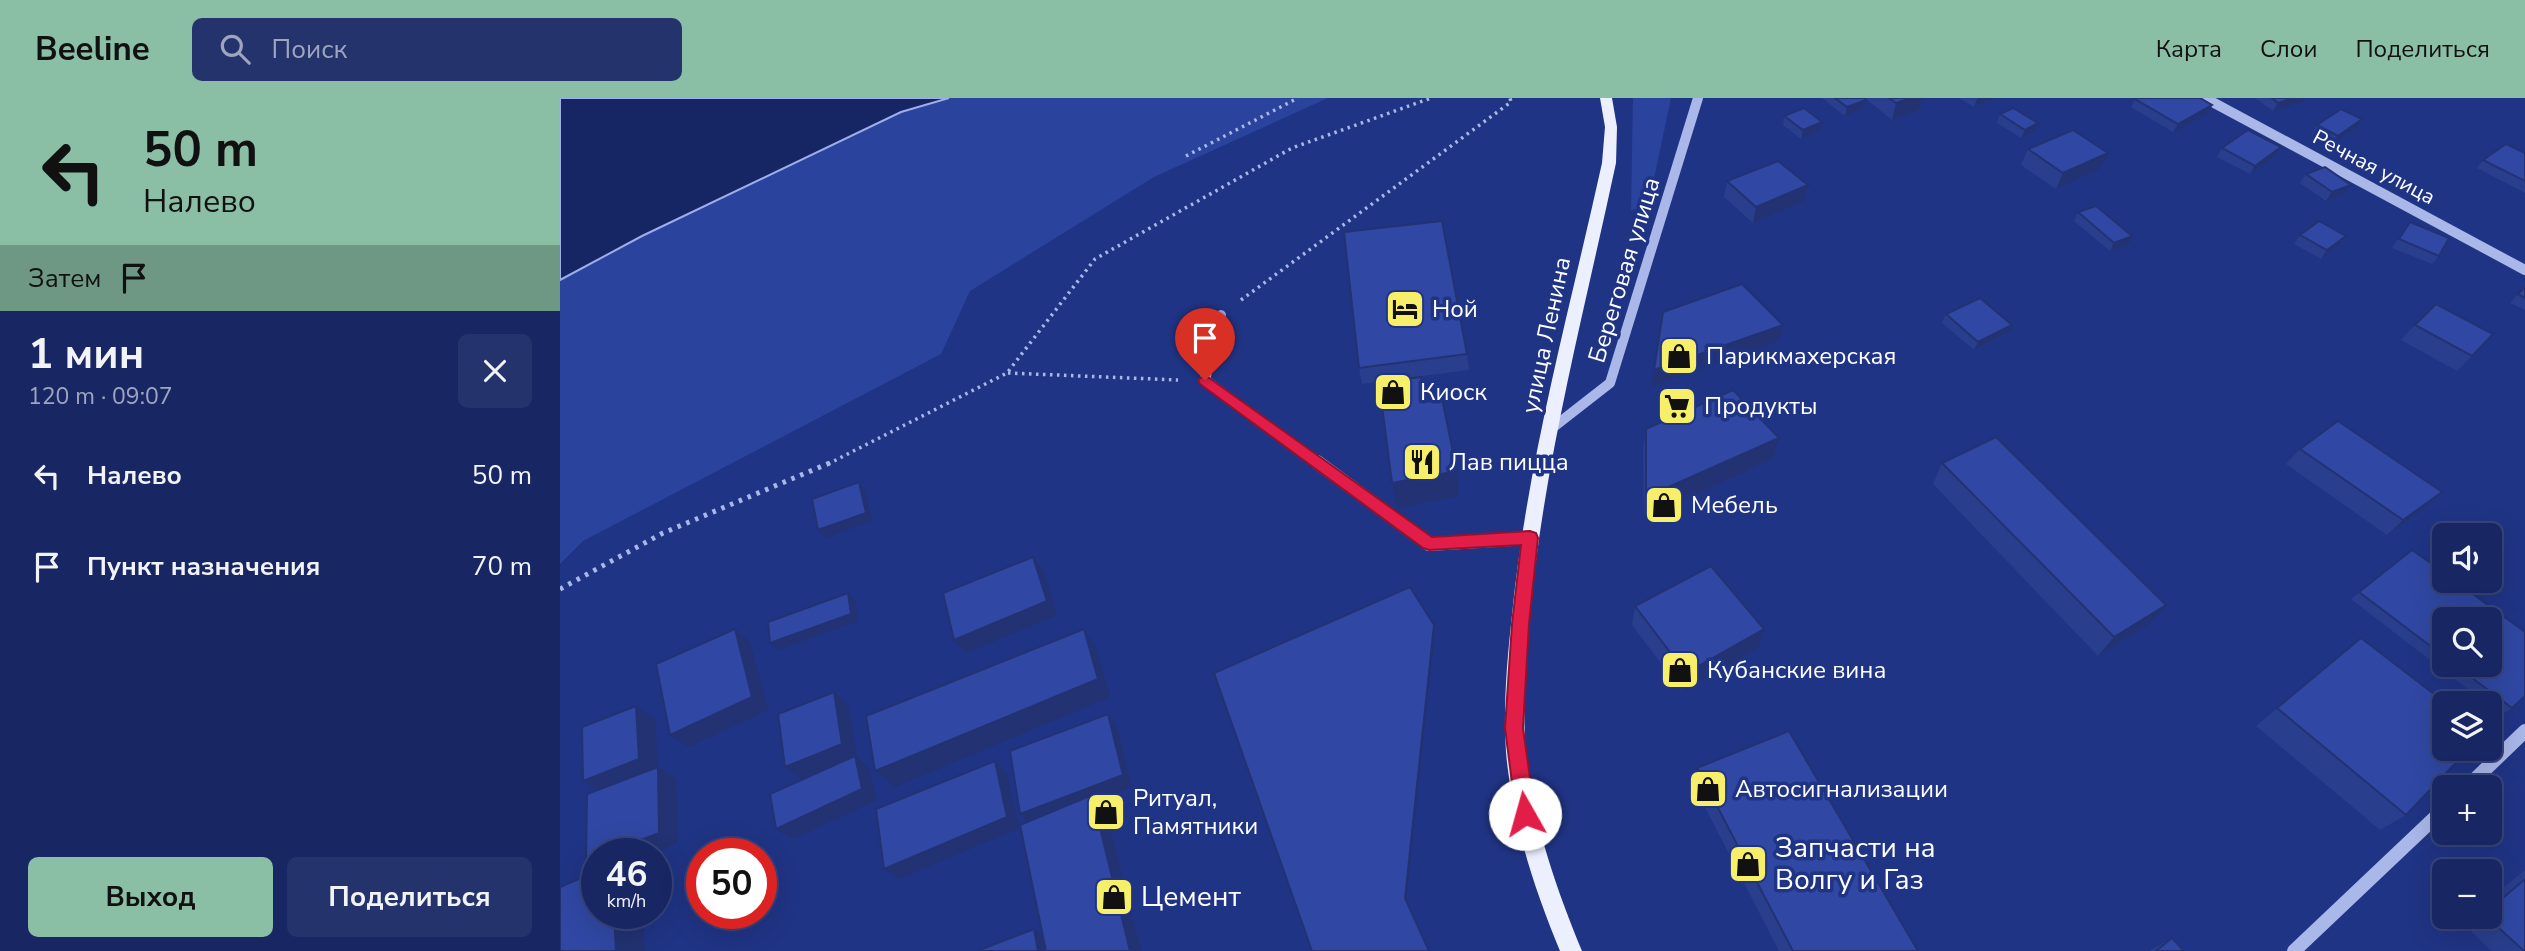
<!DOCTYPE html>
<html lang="ru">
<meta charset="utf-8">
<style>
body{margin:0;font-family:"Nunito Sans",sans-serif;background:#25336d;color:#f1f3f6;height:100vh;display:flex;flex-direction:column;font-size:26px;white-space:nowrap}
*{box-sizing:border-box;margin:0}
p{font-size:23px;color:#9fa5bf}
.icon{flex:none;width:38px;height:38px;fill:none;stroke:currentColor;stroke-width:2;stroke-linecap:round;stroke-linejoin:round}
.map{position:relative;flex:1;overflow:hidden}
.drawer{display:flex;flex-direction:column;background:#182764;width:560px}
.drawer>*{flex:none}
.top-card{background:#8abfa5;color:#111;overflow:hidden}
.tools{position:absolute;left:1872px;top:425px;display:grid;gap:14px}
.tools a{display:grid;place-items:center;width:70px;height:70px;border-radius:10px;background:#182764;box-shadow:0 7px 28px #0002,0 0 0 2px #364478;font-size:35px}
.speed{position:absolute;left:21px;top:740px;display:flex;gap:14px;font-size:35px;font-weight:700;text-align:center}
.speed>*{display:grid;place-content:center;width:91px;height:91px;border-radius:50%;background:#182764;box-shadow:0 7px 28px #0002,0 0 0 2px #364478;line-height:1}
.speed small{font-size:18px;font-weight:400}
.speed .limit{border:10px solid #d22;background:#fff;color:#111}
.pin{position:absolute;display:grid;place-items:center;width:60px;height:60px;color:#fff;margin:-72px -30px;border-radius:50% 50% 50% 0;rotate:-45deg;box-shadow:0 0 7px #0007}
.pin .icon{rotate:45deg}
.me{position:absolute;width:77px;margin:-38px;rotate:353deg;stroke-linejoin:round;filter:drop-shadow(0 0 5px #0008)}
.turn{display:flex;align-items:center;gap:24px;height:147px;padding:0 28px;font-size:32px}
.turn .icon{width:91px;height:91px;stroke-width:2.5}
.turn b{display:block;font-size:49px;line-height:60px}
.then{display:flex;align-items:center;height:66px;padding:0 28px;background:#0003;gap:14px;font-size:26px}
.round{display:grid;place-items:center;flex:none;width:74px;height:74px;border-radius:10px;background:#25336d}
.overview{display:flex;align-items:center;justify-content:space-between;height:119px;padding:0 28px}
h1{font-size:42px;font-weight:700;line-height:52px}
.primary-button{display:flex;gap:14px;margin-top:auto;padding:14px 28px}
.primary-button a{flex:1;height:80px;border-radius:10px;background:#8abfa5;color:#111;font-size:28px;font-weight:700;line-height:80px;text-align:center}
.primary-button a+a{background:#25336d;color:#f1f3f6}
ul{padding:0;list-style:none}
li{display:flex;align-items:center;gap:21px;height:91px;padding:0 28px}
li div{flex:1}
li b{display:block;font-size:26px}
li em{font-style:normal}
header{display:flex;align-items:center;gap:42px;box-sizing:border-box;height:98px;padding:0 35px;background:#8abfa5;color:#111}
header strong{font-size:33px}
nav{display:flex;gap:38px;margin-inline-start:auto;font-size:24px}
.search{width:490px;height:63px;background:#25336d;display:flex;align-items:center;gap:18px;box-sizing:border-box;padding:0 24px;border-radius:10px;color:#9fa5bf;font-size:26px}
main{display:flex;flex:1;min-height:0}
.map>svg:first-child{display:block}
</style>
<header>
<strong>Beeline</strong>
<div class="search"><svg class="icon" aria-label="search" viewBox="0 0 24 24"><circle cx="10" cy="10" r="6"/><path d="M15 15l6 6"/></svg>Поиск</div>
<nav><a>Карта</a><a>Слои</a><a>Поделиться</a></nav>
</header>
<main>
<section class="drawer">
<div class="top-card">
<div class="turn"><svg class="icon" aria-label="left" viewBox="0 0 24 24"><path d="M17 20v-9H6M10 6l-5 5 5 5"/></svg><div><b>50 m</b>Налево</div></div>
<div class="then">Затем<svg class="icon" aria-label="arrive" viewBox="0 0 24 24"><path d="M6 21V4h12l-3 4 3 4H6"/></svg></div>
</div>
<div class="overview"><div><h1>1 мин</h1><p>120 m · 09:07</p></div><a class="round"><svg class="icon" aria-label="close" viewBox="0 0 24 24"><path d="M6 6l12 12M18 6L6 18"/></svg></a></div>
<ul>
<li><svg class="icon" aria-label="left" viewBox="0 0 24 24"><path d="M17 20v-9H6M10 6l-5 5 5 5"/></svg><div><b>Налево</b></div><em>50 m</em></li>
<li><svg class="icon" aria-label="arrive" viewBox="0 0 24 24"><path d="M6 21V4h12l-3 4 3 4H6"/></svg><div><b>Пункт назначения</b></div><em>70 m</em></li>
</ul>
<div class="primary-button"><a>Выход</a><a>Поделиться</a></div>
</section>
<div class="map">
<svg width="1965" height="853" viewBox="0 0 1965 853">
<rect width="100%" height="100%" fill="#203485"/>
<g fill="#2a439d">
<polygon points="389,0 768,0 594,79 410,193 381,256 23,443 0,466 0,182 82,138 341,14"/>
<polygon points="1073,0 1111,0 1088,109 1071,112"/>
</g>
<polygon fill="#162564" stroke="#9daeeb" stroke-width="2" points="0,0 389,0 341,14 82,138 0,182"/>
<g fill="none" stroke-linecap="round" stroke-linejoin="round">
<g stroke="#a9b7e9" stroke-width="3.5" stroke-dasharray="2.5 4.5" stroke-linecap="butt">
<polyline points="626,58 738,0"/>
<polyline points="681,202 951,4 950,0"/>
<polyline points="448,275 618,282"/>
<polyline points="268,366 447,275 535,161 732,50 871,0"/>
</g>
<polyline stroke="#a9b7e9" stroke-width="5" stroke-dasharray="3.5 6" stroke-linecap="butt" points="0,491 103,435 272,364"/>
<g stroke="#a9b7e9" stroke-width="10">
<polyline points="1645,0 1965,172"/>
<polyline points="661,217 645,282 759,366"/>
<polyline points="991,331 1050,285 1138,0"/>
</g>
<g stroke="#a9b7e9" stroke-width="14">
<polyline points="757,364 869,446 970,440"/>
<polyline points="1906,690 1965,633"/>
<polyline points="1734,853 1885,710"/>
</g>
<path fill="#eceffe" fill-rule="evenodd" d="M1040 0H1052L1057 29 1056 65C1024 215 984 364 970 517 966 563 962 610 966 655 973 724 996 790 1022 853H1000C974 790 952 723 946 654 943 609 947 562 952 517 967 364 1009 215 1042 65L1045 29Z"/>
</g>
<g fill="#293e8c" fill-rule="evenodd">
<polygon points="1262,0 1304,0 1306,2 1304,10 1285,18"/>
<polygon points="1305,0 1362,0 1359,12 1332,22"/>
<polygon points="1399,0 1434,0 1414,9"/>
<polygon points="1695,0 1745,0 1743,4 1713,13"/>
<polygon points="1575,1 1652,7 1648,16 1613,34 1571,9"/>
<polygon points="1440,16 1474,34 1461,40 1437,25"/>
<polygon points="1224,18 1262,24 1260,32 1241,41 1223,27"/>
<polygon points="1757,27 1796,30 1772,46 1752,36"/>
<polygon points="1721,49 1716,57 1690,76 1657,59 1662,50"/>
<polygon points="1468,51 1540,71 1496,91 1461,67"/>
<polygon points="1965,55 1965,95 1917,70 1923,62"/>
<polygon points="1746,76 1791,87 1785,95 1766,103 1740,85"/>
<polygon points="1167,83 1244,103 1193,125 1164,99"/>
<polygon points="1518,114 1572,138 1568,147 1550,153 1514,123"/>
<polygon points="1850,124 1879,158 1872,166 1832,150"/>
<polygon points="1740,137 1786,138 1780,146 1761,161 1734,146"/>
<polygon points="1965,188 1965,212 1950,205"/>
<polygon points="1386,216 1448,235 1414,252 1382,225"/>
<polygon points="1855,227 1933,236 1897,273 1841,242"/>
<polygon points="907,256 909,272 802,286 799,270"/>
<polygon points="1086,331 1219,340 1213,361 1084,420 1083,353"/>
<polygon points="1740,351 1882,394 1866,409 1827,437 1726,366"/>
<polygon points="1382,365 1589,526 1538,558 1373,386"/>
<path d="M1852 452 1885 475V483H1895L1965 534V598L1952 610 1941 617 1930 608V606H1927L1791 501ZM1885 522H1930V567H1885Z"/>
<polygon points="1075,508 1198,550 1122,593 1072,527"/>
<polygon points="1801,540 1846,717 1820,732 1696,628"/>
<polygon points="1137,670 1358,853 1219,853 1133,686"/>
<polygon points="1965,772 1965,853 1932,853 1902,825 1910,819 1930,819 1930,801"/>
<polygon points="1612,840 1624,853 1591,853 1591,852"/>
</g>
<g fill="#223272">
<polygon points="1352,0 1362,0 1359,12 1332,22 1336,5"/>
<polygon points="1419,0 1434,0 1414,9 1417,1"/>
<polygon points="1733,0 1745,0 1743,4 1713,13 1718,5"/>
<polygon points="1306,2 1304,10 1285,18 1287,9"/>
<polygon points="1652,7 1648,16 1613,34 1618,26"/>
<polygon points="1802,21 1796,30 1772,46 1778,38"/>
<polygon points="1262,24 1260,32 1241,41 1243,32"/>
<polygon points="1478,25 1474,34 1461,40 1465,32"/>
<polygon points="1721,49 1716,57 1690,76 1695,68"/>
<polygon points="1548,55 1540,71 1496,91 1503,75"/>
<polygon points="1248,87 1244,103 1193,125 1196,109"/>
<polygon points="1791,87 1785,95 1766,103 1772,94"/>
<polygon points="1572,138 1568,147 1550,153 1554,145"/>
<polygon points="1786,138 1780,146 1761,161 1767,152"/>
<polygon points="1223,227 1219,243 1092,288 1094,272"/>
<polygon points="1452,227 1448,235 1414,252 1418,244"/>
<polygon points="1219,340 1213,361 1084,420 1086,399"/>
<polygon points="897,373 899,398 837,410 832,385"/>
<polygon points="299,384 305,392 312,423 265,440 258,432"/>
<polygon points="1882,394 1866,409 1827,437 1843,422"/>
<polygon points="473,459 483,473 497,517 406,555 394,542"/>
<polygon points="288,495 295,502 298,523 218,552 210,545"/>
<polygon points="1606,507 1589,526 1538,558 1554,539"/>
<polygon points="874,527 875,534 846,805 845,800"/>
<polygon points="175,531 190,544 208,612 129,649 110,637"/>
<polygon points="524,531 536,550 550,599 335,689 315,673"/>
<polygon points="1204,531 1198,550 1122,593 1126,575"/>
<polygon points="274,594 288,607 297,658 295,658 309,670 317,702 233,741 216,731 295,658 241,681 225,669"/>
<polygon points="76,608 95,620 98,669 116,681 118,745 92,756 45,756 44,695 23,683"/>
<polygon points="548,616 557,629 572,689 537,702 546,713 581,853 570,853 471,727 460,716"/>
<polygon points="435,663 447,675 459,730 339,781 324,771"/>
<polygon points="37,759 37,769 26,764"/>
<polygon points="54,816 83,816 85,853 56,853"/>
<polygon points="474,831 485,840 488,853 478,853"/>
</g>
<g fill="#3048a3" stroke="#223272" stroke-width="2">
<polygon points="1275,0 1304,0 1306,2 1287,9"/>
<polygon points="1329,0 1352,0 1336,5"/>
<polygon points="1577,0 1640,0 1652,7 1618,26 1575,1"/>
<polygon points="1712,0 1733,0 1718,5"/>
<polygon points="1244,10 1262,24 1243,32 1224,18"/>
<polygon points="1453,10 1478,25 1465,32 1440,16"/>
<polygon points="1781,11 1802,21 1778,38 1757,27"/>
<polygon points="1513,32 1548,55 1503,75 1468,51"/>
<polygon points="1688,32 1721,49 1695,68 1662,50"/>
<polygon points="1946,46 1965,55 1965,83 1923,62"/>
<polygon points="1218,63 1248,87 1196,109 1167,83"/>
<polygon points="1765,69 1791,87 1772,94 1746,76"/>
<polygon points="1536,108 1572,138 1554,145 1518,114"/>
<polygon points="882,123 907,256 799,270 784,134"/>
<polygon points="1759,123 1786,138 1767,152 1740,137"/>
<polygon points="1850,124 1889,140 1879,158 1839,141"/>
<polygon points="1182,186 1223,227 1094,272 1103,214"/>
<polygon points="1965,189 1965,200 1958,196"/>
<polygon points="1420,200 1452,227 1418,244 1386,216"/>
<polygon points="1876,206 1933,236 1912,258 1855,227"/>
<polygon points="861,279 864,304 882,301 897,373 832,385 819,285"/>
<polygon points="1173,292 1219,340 1086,399 1086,331"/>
<polygon points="1778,323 1882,394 1843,422 1740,351"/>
<polygon points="1436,339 1606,507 1554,539 1382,365"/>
<polygon points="299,384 306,415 258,432 252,401"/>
<polygon points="1852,452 1885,475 1885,483 1895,483 1965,534 1965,598 1952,610 1895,567 1930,567 1930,522 1885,522 1885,559 1799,494"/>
<polygon points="473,459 487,503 394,542 383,495"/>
<polygon points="1151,468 1204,531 1126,575 1075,508"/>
<polygon points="850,489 874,527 845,800 869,853 752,853 654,575"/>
<polygon points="288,495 291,516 210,545 208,524"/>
<polygon points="175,531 192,599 110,637 96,566"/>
<polygon points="524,531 538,581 315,673 306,618"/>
<polygon points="1801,540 1887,606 1885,606 1885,651 1909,651 1846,717 1717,610"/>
<polygon points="274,594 282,646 225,669 218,616"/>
<polygon points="76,608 79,661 23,683 22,629"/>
<polygon points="548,616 563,677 460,716 450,653"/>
<polygon points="1229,633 1358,853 1233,853 1137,670"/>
<polygon points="295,658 302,691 216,731 210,696"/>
<polygon points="435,663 447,719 324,771 316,711"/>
<polygon points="98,669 99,735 45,756 37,756 37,759 26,764 27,696"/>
<polygon points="532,697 570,853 486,853 460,727"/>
<polygon points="37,773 37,816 54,816 56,853 0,853 0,789"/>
<polygon points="1965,781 1965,853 1964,853 1927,819 1930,819 1930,811"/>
<polygon points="474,831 478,853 417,853"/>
<polygon points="1612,840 1624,853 1596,853"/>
</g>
<polygon fill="#e11d48" stroke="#92132f" stroke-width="2" points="645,277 872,439 970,433 976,435 978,440 969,526 963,630 975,716 972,722 965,725 959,722 956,716 945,630 952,526 961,447 869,452 863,450 640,286 638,282"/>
<defs>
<g id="hotel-square" transform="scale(2.0125)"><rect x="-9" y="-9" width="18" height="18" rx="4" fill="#f7ef6a" stroke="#203485"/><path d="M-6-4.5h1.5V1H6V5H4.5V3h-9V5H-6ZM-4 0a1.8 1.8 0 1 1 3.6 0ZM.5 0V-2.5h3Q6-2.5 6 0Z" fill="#111"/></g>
<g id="shop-square" transform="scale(2.0125)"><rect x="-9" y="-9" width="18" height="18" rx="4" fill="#f7ef6a" stroke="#203485"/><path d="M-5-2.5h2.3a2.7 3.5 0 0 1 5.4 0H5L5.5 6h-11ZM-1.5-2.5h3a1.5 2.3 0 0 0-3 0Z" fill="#111"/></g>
<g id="supermarket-square" transform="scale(2.0125)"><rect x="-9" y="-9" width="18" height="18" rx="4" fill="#f7ef6a" stroke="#203485"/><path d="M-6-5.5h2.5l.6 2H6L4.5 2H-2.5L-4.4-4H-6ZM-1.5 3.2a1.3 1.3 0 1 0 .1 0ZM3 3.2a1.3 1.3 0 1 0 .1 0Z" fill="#111"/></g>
<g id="restaurant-square" transform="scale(2.0125)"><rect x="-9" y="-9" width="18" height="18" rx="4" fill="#f7ef6a" stroke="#203485"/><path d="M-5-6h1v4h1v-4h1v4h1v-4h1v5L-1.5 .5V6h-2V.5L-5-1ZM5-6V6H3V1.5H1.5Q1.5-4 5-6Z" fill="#111"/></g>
</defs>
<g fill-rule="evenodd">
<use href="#hotel-square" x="845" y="211"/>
<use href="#shop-square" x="1119" y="258"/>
<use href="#shop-square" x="833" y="294"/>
<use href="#supermarket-square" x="1117" y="308"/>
<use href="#restaurant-square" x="862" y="364"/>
<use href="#shop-square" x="1104" y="407"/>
<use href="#shop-square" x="1120" y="572"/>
<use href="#shop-square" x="1148" y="691"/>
<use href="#shop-square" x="546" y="714"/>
<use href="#shop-square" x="1188" y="766"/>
<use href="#shop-square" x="554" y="799"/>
</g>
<g text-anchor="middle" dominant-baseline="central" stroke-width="7" stroke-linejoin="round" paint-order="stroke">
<g font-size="21" fill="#fff" stroke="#203485">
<text transform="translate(1814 69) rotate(28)">Речная улица</text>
</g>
<g font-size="24" fill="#fff" stroke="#203485">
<text transform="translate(1064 172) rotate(-73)">Береговая улица</text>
<text transform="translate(986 237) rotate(-78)">улица Ленина</text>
</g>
<g font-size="24" fill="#fff" stroke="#203485" text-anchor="start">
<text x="872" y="211">Ной</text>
<text x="1146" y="258">Парикмахерская</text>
<text x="860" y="294">Киоск</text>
<text x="1144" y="308">Продукты</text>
<text x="889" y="364">Лав пицца</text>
<text x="1131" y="407">Мебель</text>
<text x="1147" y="572">Кубанские вина</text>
<text x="1175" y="691">Автосигнализации</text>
<text x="573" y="700">Ритуал,<tspan x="573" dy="28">Памятники</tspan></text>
</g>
<g font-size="28" fill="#fff" stroke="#203485" text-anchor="start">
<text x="1215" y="750">Запчасти на<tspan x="1215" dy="32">Волгу и Газ</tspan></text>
<text x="581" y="799">Цемент</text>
</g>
</g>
</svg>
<div class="tools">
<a><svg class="icon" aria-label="sound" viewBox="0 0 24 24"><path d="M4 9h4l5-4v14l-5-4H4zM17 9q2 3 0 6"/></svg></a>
<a><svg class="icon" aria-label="search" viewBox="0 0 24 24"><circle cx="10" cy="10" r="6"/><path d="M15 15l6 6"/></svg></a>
<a><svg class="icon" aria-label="layers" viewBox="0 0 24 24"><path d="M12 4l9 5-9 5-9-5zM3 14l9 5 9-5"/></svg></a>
<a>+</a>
<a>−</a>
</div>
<div class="speed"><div>46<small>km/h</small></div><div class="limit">50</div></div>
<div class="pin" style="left:645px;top:282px;background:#d93025"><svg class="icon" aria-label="arrive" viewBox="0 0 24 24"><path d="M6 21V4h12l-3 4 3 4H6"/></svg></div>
<svg class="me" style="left:965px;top:716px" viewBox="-20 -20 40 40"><circle r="19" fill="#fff"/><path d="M0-13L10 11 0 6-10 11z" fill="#e11d48"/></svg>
</div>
</main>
